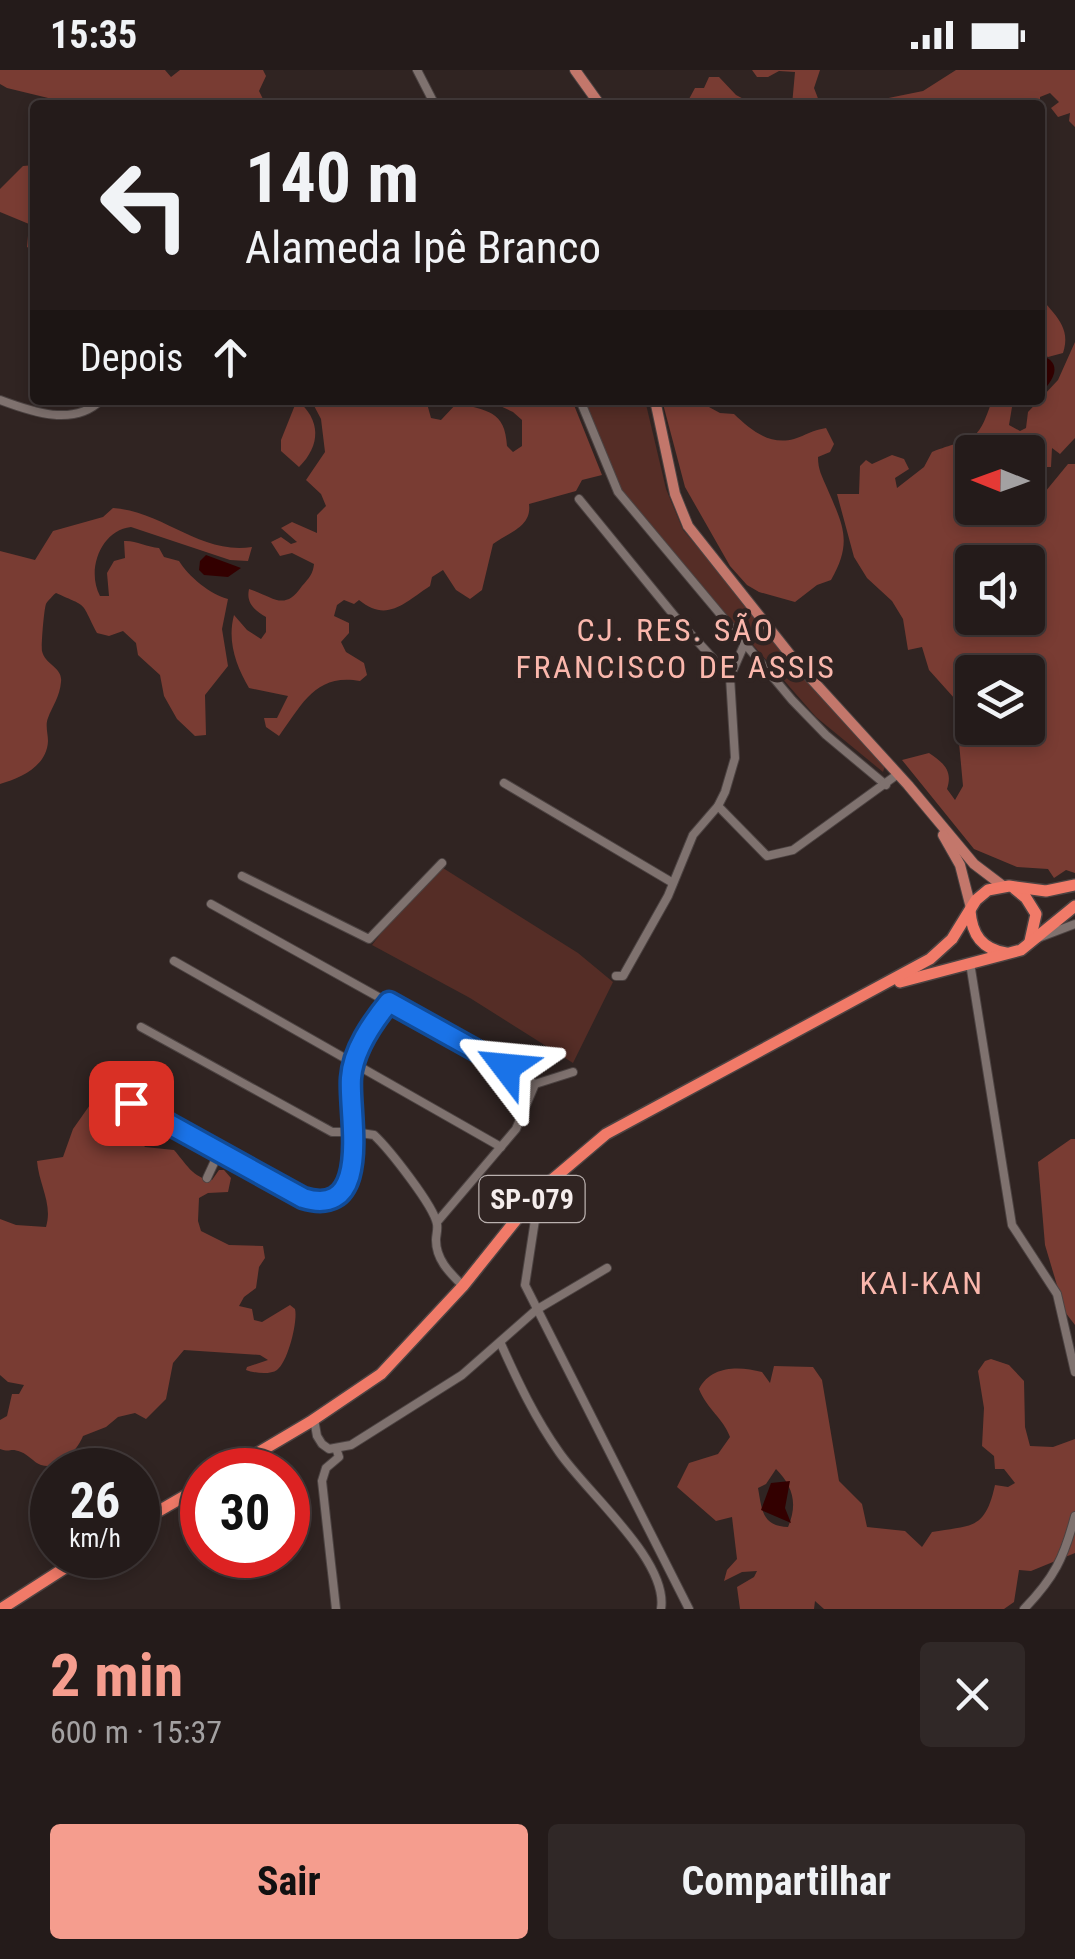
<!DOCTYPE html>
<html lang="pt">
<meta charset="utf-8">
<style>
body{margin:0;font-family:"Roboto Condensed",sans-serif;background:#302827;color:#f1f3f6;height:100vh;display:flex;flex-direction:column;font-size:38px;white-space:nowrap}
*{box-sizing:border-box;margin:0}
p{font-size:32px;color:#a3a1a2}
.icon{flex:none;width:55px;height:55px;fill:none;stroke:currentColor;stroke-width:2;stroke-linecap:round;stroke-linejoin:round}
.map{position:relative;height:1539px;overflow:hidden}
.panel{display:flex;flex-direction:column;background:#241b1a;flex:1}
.panel>*{flex:none}
.guide{position:absolute;left:30px;top:30px;width:1015px;height:305px;border-radius:10px;box-shadow:0 5px 15px #0003,0 0 0 2px #413939;background:#241b1a;color:#f1f3f6;overflow:hidden}
.needle{width:65px;rotate:271deg}
.fabs{position:absolute;left:955px;top:365px;display:grid;gap:20px}
.fabs a{display:grid;place-items:center;width:90px;height:90px;border-radius:10px;background:#241b1a;box-shadow:0 5px 15px #0003,0 0 0 2px #413939;font-size:50px}
.speed{position:absolute;left:30px;top:1378px;display:flex;gap:20px;font-size:50px;font-weight:700;text-align:center}
.speed>*{display:grid;place-content:center;width:130px;height:130px;border-radius:50%;background:#241b1a;box-shadow:0 5px 15px #0003,0 0 0 2px #413939;line-height:1}
.speed small{font-size:25px;font-weight:400}
.speed .limit{border:15px solid #d22;background:#fff;color:#111}
.pin{position:absolute;display:grid;place-items:center;width:85px;height:85px;color:#fff;margin:-42px;border-radius:20px;box-shadow:0 5px 15px #0006}
.me{position:absolute;width:110px;margin:-55px;rotate:299deg;stroke-linejoin:round;filter:drop-shadow(0 0 8px #0008)}
.turn{display:flex;align-items:center;gap:35px;height:210px;padding:0 50px;font-size:45px}
.turn .icon{width:130px;height:130px;stroke-width:2.5}
.turn b{display:block;font-size:70px;line-height:85px}
.then{display:flex;align-items:center;height:95px;padding:0 50px;background:#0003;gap:20px;font-size:38px}
.round{display:grid;place-items:center;flex:none;width:105px;height:105px;border-radius:10px;background:#302827}
.summary{display:flex;align-items:center;justify-content:space-between;height:170px;padding:0 50px}
h1{font-size:60px;font-weight:700;line-height:75px;color:#f59d8e}
.button{display:flex;gap:20px;margin-top:auto;padding:20px 50px}
.button a{flex:1;height:115px;border-radius:10px;background:#f59d8e;color:#111;font-size:40px;font-weight:700;line-height:115px;text-align:center}
.button a+a{background:#302827;color:#f1f3f6}
.status{display:flex;justify-content:space-between;align-items:center;height:70px;padding:0 50px;background:#241b1a;direction:ltr}
.status svg{height:28px;fill:currentColor}
.map>svg:first-child{display:block}
</style>
<div class="status"><b>15:35</b><svg viewBox="0 0 49 12"><path d="M0 12V9h3v3zM5 12V6h3v6zM10 12V3h3v9zM15 12V0h3v12zM26 1h20v11H26zM47 4h2v5h-2z"/></svg></div>
<div class="map">
<svg width="1075" height="1539" viewBox="0 0 1075 1539">
<rect width="100%" height="100%" fill="#302422"/>
<g fill="#552d26">
<polygon points="581,330 645,330 666,419 683,460 885,696 883,702 816,647 619,422"/>
<polygon points="443,798 578,883 613,912 573,993 470,928 372,875 391,850"/>
</g>
<g fill="#793c33" fill-rule="evenodd">
<polygon points="0,0 165,0 171,7 180,0 263,0 266,6 259,21 266,35 77,35 7,18 0,14"/>
<polygon points="752,0 820,0 814,18 819,31 817,35 792,35 795,2 779,1 768,7 757,7"/>
<polygon points="956,0 1075,0 1075,57 1069,51 1070,43 1058,47 1051,38 1059,32 1050,23 1040,27 1040,44 1040,35 950,35 933,30 930,35 854,35 923,21"/>
<polygon points="709,7 719,7 736,25 755,35 697,35 689,29 695,18 704,18"/>
<polygon points="35,95 35,181 27,177 29,154 0,142 0,119 23,96"/>
<path d="M1040 227C1054 244 1072 258 1063 283L1048 287 1040 282 1044 267 1040 259Z"/>
<path d="M1075 272V368L1060 384 1052 378 1051 397H1038L1033 419 1028 426V382H972V438H1021L1024 445 1035 448 1045 422 1068 394H1075V803L1066 800 1054 808 1048 799 1017 797 974 779 902 690 929 683C944 693 953 701 947 719L955 730 963 716 955 629 929 600 922 577 908 580 903 549 892 531 867 508 854 487 837 424H859L860 396 866 390 872 394 892 385 904 389 909 399 895 408 897 418 924 397 932 382C972 366 977 377 992 330H1020L1012 337 1009 355 1020 361 1026 358 1028 342 1058 310ZM972 492H1028V548H972ZM972 602H1028V658H972Z"/>
<path d="M297 330C321 350 321 375 299 397L281 381V370Z"/>
<path d="M311 330H426L431 348 441 350 457 333C487 341 505 340 507 376L513 382 522 376V350L513 342 487 330H572L602 405 582 410 576 421 529 434C532 457 509 462 493 474L482 520 470 529 456 520 443 500 432 507 430 516C404 533 387 553 359 530L354 534 344 530 337 535 334 546 349 553V563L341 572 346 582 364 593 367 605 360 611C315 603 302 635 279 666L266 657 264 648H277L288 626 249 618C236 596 227 571 234 545L247 560 261 569 266 562V547C254 540 246 533 249 519 274 527 284 542 302 516 309 508 313 504 314 494L292 483 280 486 271 472 281 467 291 474 297 472 281 458 292 452 317 463V445L326 436 321 424 306 410 325 382 321 349Z"/>
<path d="M662 330H696L720 343 734 344C750 359 769 376 794 369 806 365 813 360 826 358L834 374 830 382 818 387C818 400 822 406 827 418 843 455 853 472 831 510L817 515 795 532 759 522 747 515 730 496 685 417Z"/>
<path d="M113 438C163 441 200 485 252 477L248 491 230 490 131 457C101 460 86 500 100 526H109L107 503 114 491 125 488 124 471C135 470 147 477 159 478L164 487 179 491C188 506 211 525 228 529L222 559 228 596 205 625 206 665 195 666 177 649 164 626 160 605 138 585 136 573 123 561 109 566 97 563C80 530 89 538 56 523 55 523 46 533 46 534 44 539 41 576 42 581 45 595 63 597 61 612 60 626 52 637 48 648 45 655 48 664 48 671 47 696 21 708 0 714V481L35 490 53 461 103 447Z"/>
<path d="M101 1030 111 1034 145 1077 174 1080C185 1092 193 1109 212 1110L219 1100H224L231 1108 228 1122 208 1123 199 1128 198 1151 201 1161 229 1175 263 1176 265 1188 259 1197 256 1218 244 1227 239 1236 252 1239 254 1250 262 1252 290 1235 295 1239C298 1251 288 1292 277 1300 270 1305 254 1303 246 1300L247 1297 268 1290 260 1285 184 1280 173 1293 166 1329 146 1349 135 1343 118 1347 106 1357 83 1366C78 1379 60 1401 41 1395 33 1392 29 1385 21 1382 9 1377 12 1383 0 1379V1350L7 1346 12 1324H19L24 1315 8 1312 0 1305V1149L16 1155 46 1157C53 1134 39 1115 37 1091L63 1087 73 1059 92 1032Z"/>
<polygon points="1071,1069 1075,1069 1075,1255 1065,1242 1045,1175 1038,1092"/>
<path d="M991 1289 1009 1295 1024 1311 1025 1357 1030 1376 1053 1377 1075 1369V1483L1031 1501 1019 1500 1014 1532 1004 1539H824L815 1531 814 1539H740L737 1517 754 1507 757 1501 742 1502 724 1511 727 1500 737 1489 732 1447 716 1451 677 1417 689 1393 718 1384 730 1367C723 1348 707 1339 699 1319 711 1295 740 1296 762 1302L770 1313 774 1296 813 1297 822 1310 839 1411 862 1434 867 1457 905 1461 922 1477 932 1462C971 1455 985 1461 995 1415L1008 1417 1015 1413 1004 1399H995L994 1386 982 1376 984 1338 978 1301 985 1291ZM776 1399C793 1416 798 1434 788 1457 762 1456 762 1440 758 1418L766 1414Z"/>
</g>
<g fill="#300">
<path d="M1040 285C1064 292 1054 311 1040 323Z"/>
<polygon points="206,485 241,498 228,507 204,505 199,500 200,491"/>
<polygon points="790,1411 785,1438 791,1453 761,1440 771,1413"/>
</g>
<g fill="none" stroke-linecap="round" stroke-linejoin="round">
<g stroke="#4c4342" stroke-width="10">
<g id="minor">
<polyline points="417,0 435,35"/>
<path d="M0 330C32 342 74 357 101 330"/>
<polyline points="580,330 618,422 792,630 826,665 886,715"/>
<polyline points="579,429 677,549 730,607"/>
<polyline points="504,713 673,813"/>
<polyline points="718,736 767,786 793,780 898,704"/>
<polyline points="242,806 369,869 442,793"/>
<polyline points="211,834 535,1014"/>
<polyline points="1038,868 1075,854"/>
<polyline points="174,891 501,1077"/>
<polyline points="970,893 1012,1155 1057,1224 1075,1302"/>
<polyline points="616,906 623,906 668,826 693,765 718,736 725,722 735,688 730,607 744,575"/>
<path d="M389 932C351 980 350 1002 354 1062L374 1065C389 1079 434 1136 437 1154 438 1160 436 1165 436 1170 436 1190 450 1203 463 1216"/>
<path d="M101 1016 303 1128C350 1142 353 1095 354 1062H332L141 957"/>
<polyline points="207,1108 219,1082"/>
<polyline points="539,1124 525,1215 689,1539"/>
<polyline points="437,1152 516,1059 535,1014 573,1002"/>
<path d="M501 1274C518 1312 535 1348 559 1382 587 1423 669 1491 661 1539"/>
<polyline points="314,1349 317,1366 322,1374 329,1379 351,1375 462,1305 536,1240 607,1198"/>
<polyline points="336,1539 322,1411 326,1398 339,1387 336,1378"/>
<path d="M1024 1539C1054 1508 1064 1488 1075 1446"/>
</g>
</g>
<g stroke="#4c4342" stroke-width="12">
<g id="major">
<polyline points="575,0 600,35"/>
<polyline points="655,330 675,424 688,456 796,592 908,715 974,794 1003,816"/>
<polyline points="943,765 960,795 971,838"/>
</g>
</g>
<g stroke="#4c4342" stroke-width="14">
<g id="highway">
<polyline points="1015,819 1026,828 1036,844 1030,871"/>
<path d="M970 841C972 865 982 879 1006 883"/>
<polyline points="900,912 1021,880 1075,836"/>
<polyline points="229,1400 310,1352 381,1304 463,1216 540,1120 606,1064 930,889 952,869 976,830 988,820 1009,816 1046,821 1075,815"/>
<polyline points="138,1453 202,1416"/>
<polyline points="1,1539 85,1485"/>
</g>
</g>
<use href="#minor" stroke="#7f726f" stroke-width="8"/>
<use href="#major" stroke="#c3776b" stroke-width="10"/>
<use href="#highway" stroke="#f17a68" stroke-width="11"/>
</g>
<g fill="none" stroke-linecap="round" stroke-linejoin="round">
<g stroke="#114b97" stroke-width="25">
<path id="route" d="M131 1033 303 1128C374 1150 348 1042 351 1008 353 980 372 953 389 932L506 997"/>
</g>
<use href="#route" stroke="#1a73e8" stroke-width="18"/>
</g>
<g text-anchor="middle" dominant-baseline="central" stroke-width="9" stroke-linejoin="round" paint-order="stroke">
<rect fill="#302422" stroke="#bab1af" stroke-width="2.5" x="479.5" y="1106" width="105" height="46" rx="8"/>
<g font-size="28" font-weight="bold" fill="#f5edec">
<text x="532" y="1129">SP-079</text>
</g>
<g font-size="32" letter-spacing="2.5" fill="#fab7ac" stroke="#302422">
<text x="676" y="560">CJ. RES. SÃO<tspan x="676" dy="37">FRANCISCO DE ASSIS</tspan></text>
<text x="922" y="1213">KAI-KAN</text>
</g>
</g>
</svg>
<div class="fabs">
<a><svg class="needle" viewBox="-14 -14 28 28"><path d="M0-13l5 13h-10z" fill="#e53935"/><path d="M0 13l5-13h-10z" fill="#a3a1a2"/></svg></a>
<a><svg class="icon" aria-label="sound" viewBox="0 0 24 24"><path d="M4 9h4l5-4v14l-5-4H4zM17 9q2 3 0 6"/></svg></a>
<a><svg class="icon" aria-label="layers" viewBox="0 0 24 24"><path d="M12 4l9 5-9 5-9-5zM3 14l9 5 9-5"/></svg></a>
</div>
<div class="speed"><div>26<small>km/h</small></div><div class="limit">30</div></div>
<div class="pin" style="left:131px;top:1033px;background:#d93025"><svg class="icon" aria-label="arrive" viewBox="0 0 24 24"><path d="M6 21V4h12l-3 4 3 4H6"/></svg></div>
<svg class="me" style="left:506px;top:997px" viewBox="-20 -20 40 40"><path d="M0-17L14 15 0 8-14 15z" fill="#1a73e8" stroke="#fff" stroke-width="4"/></svg>
<div class="guide">
<div class="turn"><svg class="icon" aria-label="left" viewBox="0 0 24 24"><path d="M17 20v-9H6M10 6l-5 5 5 5"/></svg><div><b>140 m</b>Alameda Ipê Branco</div></div>
<div class="then">Depois<svg class="icon" aria-label="ahead" viewBox="0 0 24 24"><path d="M12 20V5M6 11l6-6 6 6"/></svg></div>
</div>
</div>
<section class="panel">
<div class="summary"><div><h1>2 min</h1><p>600 m · 15:37</p></div><a class="round"><svg class="icon" aria-label="close" viewBox="0 0 24 24"><path d="M6 6l12 12M18 6L6 18"/></svg></a></div>
<div class="button"><a>Sair</a><a>Compartilhar</a></div>
</section>
